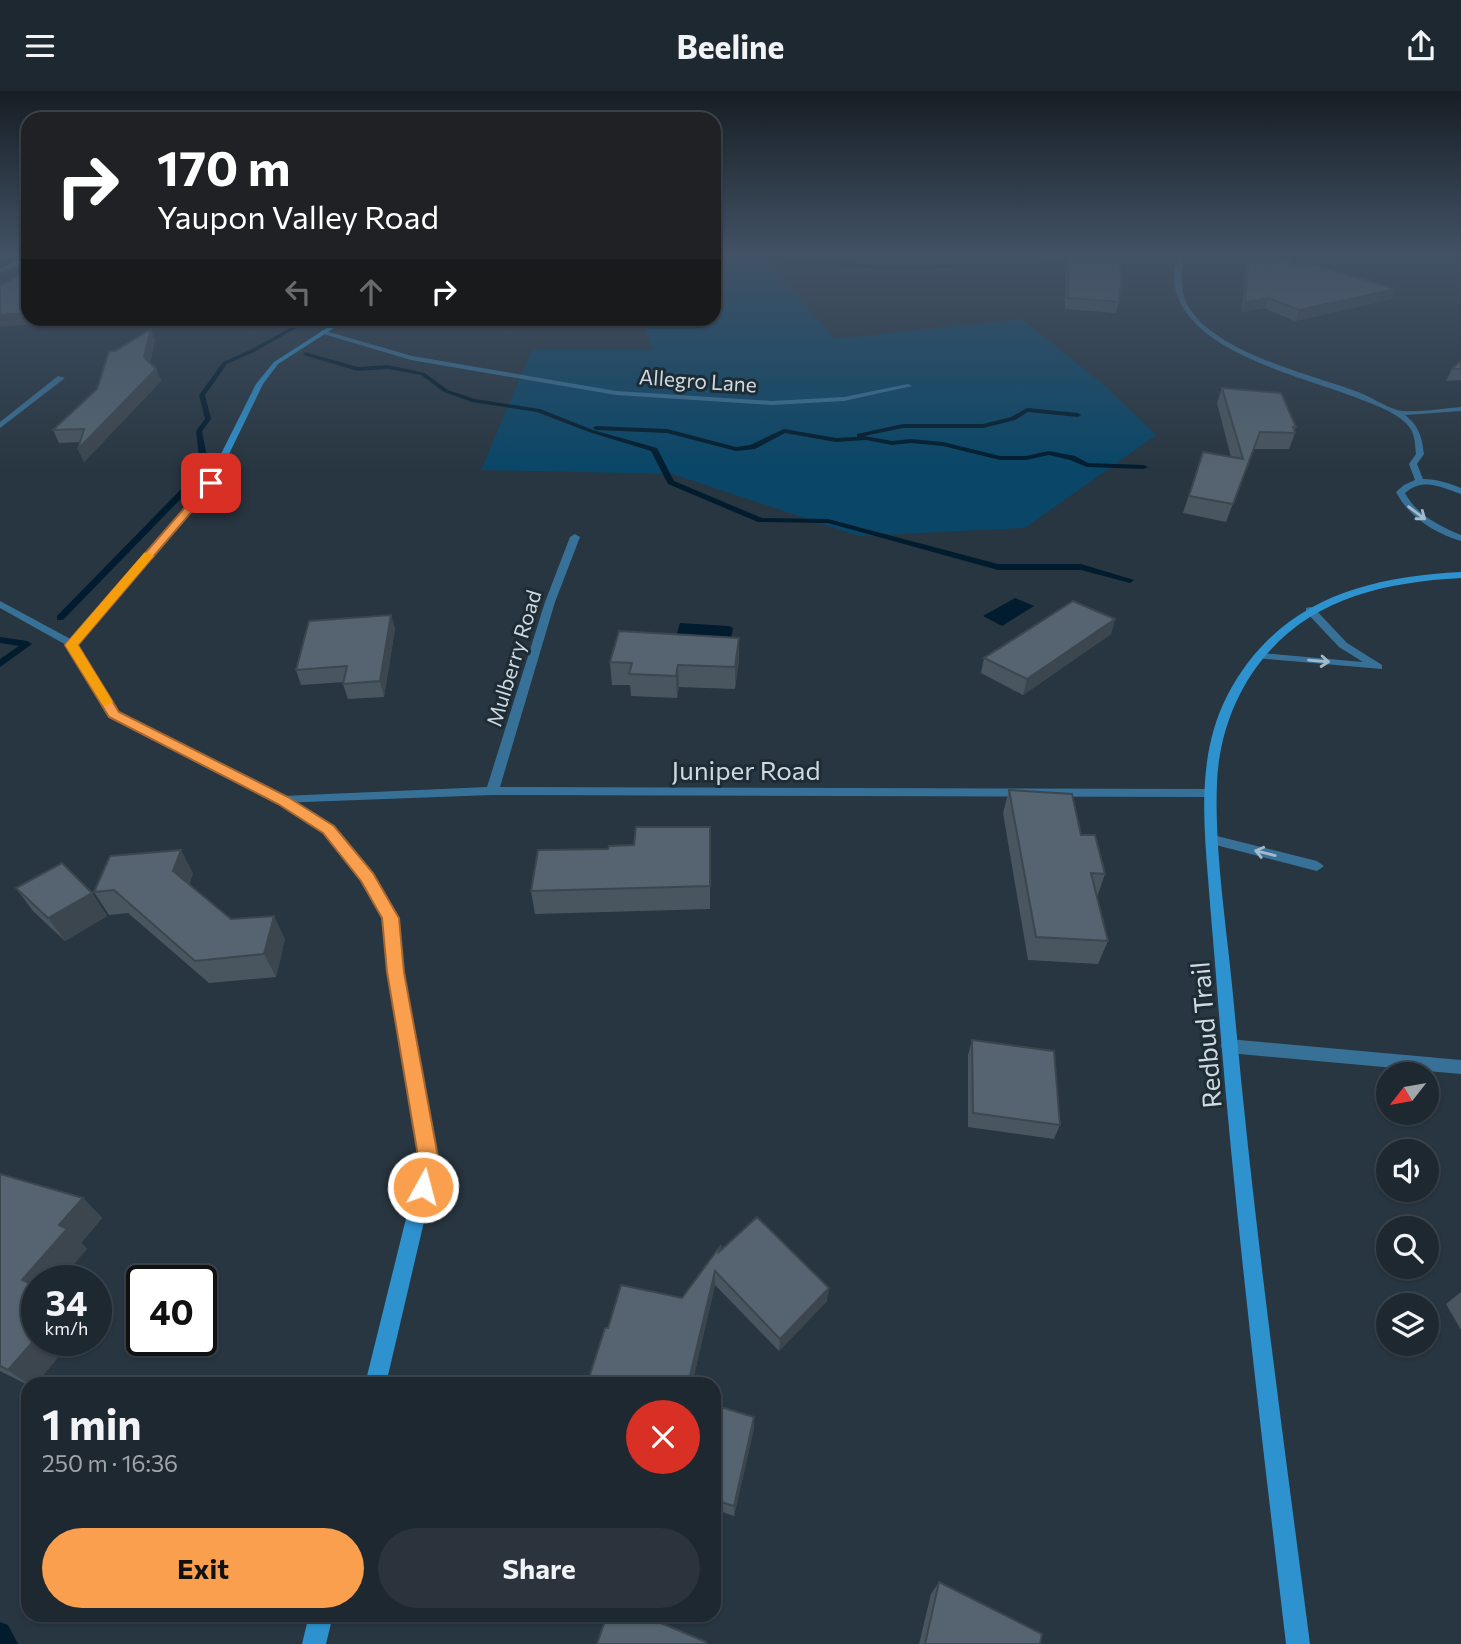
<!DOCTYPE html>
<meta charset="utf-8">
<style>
body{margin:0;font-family:Commissioner,sans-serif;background:#2b343d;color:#f1f3f6;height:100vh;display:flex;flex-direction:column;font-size:26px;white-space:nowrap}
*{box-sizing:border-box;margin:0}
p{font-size:23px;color:#a1a6ab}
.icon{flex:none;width:38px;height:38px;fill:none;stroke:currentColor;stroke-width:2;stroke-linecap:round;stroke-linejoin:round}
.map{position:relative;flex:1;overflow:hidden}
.panel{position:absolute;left:21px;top:1286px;width:700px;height:245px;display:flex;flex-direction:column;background:#1e2831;border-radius:21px;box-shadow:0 2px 5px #0004,0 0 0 2px #3c444d}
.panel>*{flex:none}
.banner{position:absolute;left:21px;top:21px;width:700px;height:214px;border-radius:21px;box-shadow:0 2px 5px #0004,0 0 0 2px #3c444d;background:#202124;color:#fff;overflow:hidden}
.needle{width:46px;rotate:239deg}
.buttons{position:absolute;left:1376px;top:971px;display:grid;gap:14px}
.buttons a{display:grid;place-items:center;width:63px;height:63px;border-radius:50%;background:#1e2831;box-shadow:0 2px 5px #0004,0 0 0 2px #3c444d;font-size:35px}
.speed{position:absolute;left:21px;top:1174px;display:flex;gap:14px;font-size:35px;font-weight:700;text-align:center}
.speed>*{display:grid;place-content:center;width:91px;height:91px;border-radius:50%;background:#1e2831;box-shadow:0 2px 5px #0004,0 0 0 2px #3c444d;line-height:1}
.speed small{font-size:18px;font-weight:400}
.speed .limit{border:4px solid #111;border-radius:10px;background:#fff;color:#111}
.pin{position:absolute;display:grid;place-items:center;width:60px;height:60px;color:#fff;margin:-30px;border-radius:14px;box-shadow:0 4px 10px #0006}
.me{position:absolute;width:77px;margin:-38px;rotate:7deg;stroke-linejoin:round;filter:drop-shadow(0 0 5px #0008)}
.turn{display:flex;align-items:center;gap:24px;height:147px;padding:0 21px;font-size:32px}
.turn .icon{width:91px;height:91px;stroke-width:2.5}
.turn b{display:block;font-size:49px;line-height:60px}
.lanes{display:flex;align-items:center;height:66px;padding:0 21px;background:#0003;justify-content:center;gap:35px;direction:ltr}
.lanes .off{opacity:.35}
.round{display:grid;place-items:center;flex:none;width:74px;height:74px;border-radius:37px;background:#2b343d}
.head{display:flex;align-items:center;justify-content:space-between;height:119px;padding:0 21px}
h1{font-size:42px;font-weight:700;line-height:52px}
.action{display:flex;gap:14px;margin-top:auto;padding:14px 21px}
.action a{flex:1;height:80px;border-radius:42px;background:#f99f4d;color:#111;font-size:28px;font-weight:700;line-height:80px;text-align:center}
.action a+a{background:#2b343d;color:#f1f3f6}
header{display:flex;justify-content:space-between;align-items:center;height:91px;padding:0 21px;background:#1e2831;font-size:32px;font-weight:700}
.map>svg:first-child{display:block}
</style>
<header><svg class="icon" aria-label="menu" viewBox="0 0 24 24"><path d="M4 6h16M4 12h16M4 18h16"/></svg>Beeline<svg class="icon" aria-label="share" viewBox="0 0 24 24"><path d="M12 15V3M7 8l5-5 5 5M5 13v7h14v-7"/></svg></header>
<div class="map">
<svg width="1461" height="1553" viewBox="0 0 1461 1553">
<rect width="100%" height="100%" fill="#283641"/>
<polygon fill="#094668" points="714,163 761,163 835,248 1022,228 1105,295 1156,344 1025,437 859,445 672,383 481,379 532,259 652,259 643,228 714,228"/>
<g fill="#001c2e">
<polygon points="1015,507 1034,515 1002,535 983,525"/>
<polygon points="680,532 729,535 733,537 731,547 676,546"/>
</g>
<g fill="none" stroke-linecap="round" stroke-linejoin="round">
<g fill="#001c2e" fill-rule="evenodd">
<polygon points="737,163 885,175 974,173 943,177 885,178 797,172"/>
<polygon points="306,228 312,228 254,261 227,273 205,304 211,328 202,340 207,366 200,388 63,529 57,529 57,525 192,387 199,366 196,340 205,328 199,304 223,271 250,259"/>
<polygon points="305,261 358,276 388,274 425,282 448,299 475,308 540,318 593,339 657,357 674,390 762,427 828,428 998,473 1081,473 1134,489 1130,492 1081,479 998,479 828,432 758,431 668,393 651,360 589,341 537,321 472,311 444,301 421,284 388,278 358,280 303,264"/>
<polygon points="1027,317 1078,322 1081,324 1078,326 1028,321 1015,329 983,337 903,337 864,345 892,350 911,348 943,351 1000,365 1026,365 1049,360 1075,365 1088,372 1144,374 1148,376 1144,378 1087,376 1070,369 1049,364 1026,369 1000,369 943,355 911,352 892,354 866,349 836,351 785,342 755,358 736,360 667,342 596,339 593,337 596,335 667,338 736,356 750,354 784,338 836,347 857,346 857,343 903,333 983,333 1011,326"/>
<polygon points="0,546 27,550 32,553 0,576 0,568 19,555 0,552"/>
<polygon points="0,1531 8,1534 18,1553 0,1553"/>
</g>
<g fill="#387197" fill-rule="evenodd">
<polygon points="1310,516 1314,517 1347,552 1382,574 1382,578 1256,567 1256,563 1260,562 1363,571 1339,556 1306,521 1306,517"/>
<polygon points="1213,744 1317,770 1324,775 1317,780 1208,752 1206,749"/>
</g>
<g fill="#387197" fill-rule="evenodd">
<path d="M1178 163H1184C1181 181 1179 198 1188 215 1215 262 1310 283 1358 301 1371 306 1384 315 1397 319 1409 323 1447 317 1461 316V320L1405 324C1419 335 1422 346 1424 363L1417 373 1423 388C1436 388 1449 392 1461 397V403C1441 396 1423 386 1405 402 1416 423 1439 435 1461 444V450C1434 442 1409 426 1396 401L1404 394 1415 389 1409 373 1416 363C1415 354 1415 344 1410 337 1400 323 1380 316 1365 310 1309 286 1182 263 1174 190 1173 181 1177 171 1178 163Z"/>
<polygon points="28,166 28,170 0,181 0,177"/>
<polygon points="322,239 412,265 616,300 772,310 844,306 908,293 912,295 844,310 772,314 616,304 411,269 320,242"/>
<polygon points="58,285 65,287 0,337 0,331"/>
<polygon points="575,443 580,446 555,511 500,696 1210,698 1216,702 1210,706 492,704 278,712 276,709 283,705 487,696 545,511 570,446"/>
<polygon points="0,510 76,551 77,553 76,555 68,555 0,517"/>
<polygon points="1229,948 1461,969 1461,983 1229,962 1223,960 1221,955 1223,950"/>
</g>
<g fill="#2d92ce" fill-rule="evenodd">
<polygon points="341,228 348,228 278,273 263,293 214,394 78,553 118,621 288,706 334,736 372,782 397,827 404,881 438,1071 386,1293 365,1293 420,1071 388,881 383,827 362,789 324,742 278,712 110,626 67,553 207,391 256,293 274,271"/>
<path d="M1461 481V487C1368 492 1286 515 1240 603 1226 630 1218 662 1217 692 1214 765 1229 850 1235 925 1254 1135 1283 1344 1310 1553H1286C1261 1339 1235 1125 1218 911 1215 869 1211 828 1208 787 1203 725 1198 662 1227 605 1276 511 1362 486 1461 481Z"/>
<polygon points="309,1524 333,1524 326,1553 302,1553"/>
</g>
</g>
<g fill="#495660">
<polygon points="0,163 28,163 28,165 27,164 19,167 0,165"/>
<polygon points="1042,163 1123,163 1120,167 1122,198 1116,222 1065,218 1066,171 1041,167"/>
<polygon points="1247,163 1278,163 1291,173 1396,198 1392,208 1295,230 1264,217 1242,221"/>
<polygon points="155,249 150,272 156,278 161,290 84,371 78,358 80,351 59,352 53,339 97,298 115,260"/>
<polygon points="1461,270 1461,289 1446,290 1452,278"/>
<polygon points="1222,297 1296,336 1294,340 1295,342 1289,358 1254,358 1226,431 1183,422 1203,361 1231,366 1217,312"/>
<polygon points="391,524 395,538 384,606 348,608 343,593 344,591 301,594 296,579"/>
<polygon points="1115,528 1111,543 1023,604 981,582 984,567"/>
<polygon points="739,547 739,569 735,598 679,596 677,607 631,605 630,594 612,594 610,571"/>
<polygon points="1009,699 1105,783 1097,806 1108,850 1098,873 1028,869 1003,722"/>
<polygon points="710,736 710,818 535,823 531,800 608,758 634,754"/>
<polygon points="193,782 189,794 231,828 285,848 276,886 209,892 128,822 109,824 94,801"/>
<polygon points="16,797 92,802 107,825 65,850 33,820"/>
<polygon points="972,949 1060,1034 1054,1048 968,1036 968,964"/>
<polygon points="0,1083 83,1107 102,1127 81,1152 87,1158 37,1190 37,1250 71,1250 36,1293 28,1294 0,1280"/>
<polygon points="721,1159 827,1210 779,1260 715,1194 692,1293 587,1293 608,1237 682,1207"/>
<polygon points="1461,1201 1461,1239 1446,1213"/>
<polygon points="714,1314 754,1326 754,1337 734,1425 714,1418"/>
<polygon points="939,1491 1040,1553 919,1553 931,1503"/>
</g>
<g fill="#3c464e">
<polygon points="17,163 27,163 27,164 19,167"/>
<polygon points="1396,198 1392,208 1295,230 1299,219"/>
<polygon points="1268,207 1264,217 1242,221 1245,211"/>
<polygon points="28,222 28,228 40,228 37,233 0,236 0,224"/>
<polygon points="151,238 155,249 148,278 144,266"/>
<polygon points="156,278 161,290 84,371 78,358"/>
<polygon points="391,524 395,538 384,606 380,590"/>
<polygon points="1115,528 1111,543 1023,604 1027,588"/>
<polygon points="739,547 739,569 735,598 735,576"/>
<polygon points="678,574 679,596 677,607 676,585"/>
<polygon points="181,759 193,782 186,804 173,780"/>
<polygon points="92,802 107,825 65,850 48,827"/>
<polygon points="274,825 285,848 276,886 264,863"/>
<polygon points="83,1107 102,1127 81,1152 87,1158 60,1190 37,1190 37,1201 22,1189 59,1134"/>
<polygon points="715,1180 715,1194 692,1293 688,1293"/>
<polygon points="829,1197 827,1210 779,1260 780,1248"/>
<polygon points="37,1246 37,1250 71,1250 36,1293 28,1293 8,1279"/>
<polygon points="754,1326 754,1337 734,1425 734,1415"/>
</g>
<g fill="#556470" stroke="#3c464e" stroke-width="2">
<polygon points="1068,163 1119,163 1122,198 1120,197 1119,211 1068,207"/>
<polygon points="1249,163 1278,163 1291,167 1291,173 1318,175 1396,198 1299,219 1268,207 1245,211"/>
<polygon points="28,180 28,222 0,224 0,195"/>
<polygon points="151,238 144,266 156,278 78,358 84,338 53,339 97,298 109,260 115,260"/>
<polygon points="1461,270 1461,278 1452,278"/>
<polygon points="1222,297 1281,302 1296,336 1293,336 1295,342 1260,341 1233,413 1189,405 1203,361 1243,368"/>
<polygon points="1073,510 1115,528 1027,588 984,567"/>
<polygon points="391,524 380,590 343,593 347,575 296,579 309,530"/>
<polygon points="619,540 739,547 735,576 678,574 676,585 629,583 632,572 610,571"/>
<polygon points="1009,699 1072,703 1081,744 1095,744 1105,783 1091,782 1108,850 1036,846"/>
<polygon points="636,736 710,736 710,795 531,800 538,759 608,758 609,755 634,754"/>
<polygon points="181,759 173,780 231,828 274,825 264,863 195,870 114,799 94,801 110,765"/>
<polygon points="62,772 92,802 48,827 16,797"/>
<polygon points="972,949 1054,960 1060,1034 973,1022"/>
<polygon points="0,1083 83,1107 59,1134 67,1138 22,1189 37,1196 37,1246 8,1279 0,1275"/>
<polygon points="757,1126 829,1197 780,1248 715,1180 688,1293 587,1293 605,1237 608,1237 621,1194 682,1207 721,1154 719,1161"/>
<polygon points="714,1314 754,1326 734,1415 714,1409"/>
<polygon points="939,1491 1042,1543 1040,1553 925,1553"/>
<polygon points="607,1524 642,1524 706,1551 706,1553 597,1553"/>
</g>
<defs><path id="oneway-shaft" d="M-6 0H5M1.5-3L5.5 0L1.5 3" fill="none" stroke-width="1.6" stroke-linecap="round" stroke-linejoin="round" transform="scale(1.75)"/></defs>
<g stroke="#a2bac9">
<use href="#oneway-shaft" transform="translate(1417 422) rotate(37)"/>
<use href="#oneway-shaft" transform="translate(1319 570) rotate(5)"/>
<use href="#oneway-shaft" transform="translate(1265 762) rotate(-166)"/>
</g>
<linearGradient id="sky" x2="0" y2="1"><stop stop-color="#161e24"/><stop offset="0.43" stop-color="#425265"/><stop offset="1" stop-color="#425265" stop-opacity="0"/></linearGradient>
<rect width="1461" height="380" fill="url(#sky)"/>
<polygon fill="#f99f4d" stroke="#a26732" stroke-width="2" points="208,390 216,392 78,554 119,621 288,706 334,735 373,782 399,827 404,881 439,1071 431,1103 423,1105 416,1103 413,1096 419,1071 387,881 382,827 361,790 323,742 278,713 109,626 65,554"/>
<polygon fill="#f59e0b" points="148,461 154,465 152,467 78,554 113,611 106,615 102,613 65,554 144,462"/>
<g text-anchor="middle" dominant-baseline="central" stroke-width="6" stroke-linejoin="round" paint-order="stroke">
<g font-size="21" fill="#d0d9df" stroke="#1e2c36">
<text transform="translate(698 289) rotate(4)">Allegro Lane</text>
<text transform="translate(513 567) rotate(-73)">Mulberry Road</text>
</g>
<g font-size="26" fill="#d0d9df" stroke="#1e2c36">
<text x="746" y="678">Juniper Road</text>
<text transform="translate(1205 944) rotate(-95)">Redbud Trail</text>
</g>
</g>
</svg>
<div class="buttons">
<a><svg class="needle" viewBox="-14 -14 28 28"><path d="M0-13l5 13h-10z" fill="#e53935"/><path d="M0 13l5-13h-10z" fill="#a1a6ab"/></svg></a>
<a><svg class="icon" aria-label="sound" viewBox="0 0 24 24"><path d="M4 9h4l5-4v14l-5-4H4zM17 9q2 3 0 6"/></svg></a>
<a><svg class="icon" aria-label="search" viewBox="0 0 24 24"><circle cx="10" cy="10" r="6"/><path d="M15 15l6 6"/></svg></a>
<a><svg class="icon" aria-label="layers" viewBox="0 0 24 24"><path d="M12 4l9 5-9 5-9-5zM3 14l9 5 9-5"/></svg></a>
</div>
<div class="speed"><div>34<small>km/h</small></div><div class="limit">40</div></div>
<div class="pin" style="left:211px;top:392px;background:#d93025"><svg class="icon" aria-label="arrive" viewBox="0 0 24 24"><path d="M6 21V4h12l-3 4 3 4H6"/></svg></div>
<svg class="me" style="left:423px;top:1096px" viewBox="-20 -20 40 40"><circle r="17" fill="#f99f4d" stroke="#fff" stroke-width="3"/><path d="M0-11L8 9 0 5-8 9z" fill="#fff"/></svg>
<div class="banner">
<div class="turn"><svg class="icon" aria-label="right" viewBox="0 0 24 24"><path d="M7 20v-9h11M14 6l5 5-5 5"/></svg><div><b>170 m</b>Yaupon Valley Road</div></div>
<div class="lanes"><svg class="icon off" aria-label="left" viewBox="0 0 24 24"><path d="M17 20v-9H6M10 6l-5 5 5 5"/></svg><svg class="icon off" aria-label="ahead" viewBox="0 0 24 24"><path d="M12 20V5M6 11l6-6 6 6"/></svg><svg class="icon" aria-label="right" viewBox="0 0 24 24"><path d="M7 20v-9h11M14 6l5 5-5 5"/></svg></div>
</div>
<section class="panel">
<div class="head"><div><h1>1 min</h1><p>250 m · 16:36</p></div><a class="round" style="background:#d93025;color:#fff"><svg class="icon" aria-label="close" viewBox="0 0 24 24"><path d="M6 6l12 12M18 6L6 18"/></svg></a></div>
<div class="action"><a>Exit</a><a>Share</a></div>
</section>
</div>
